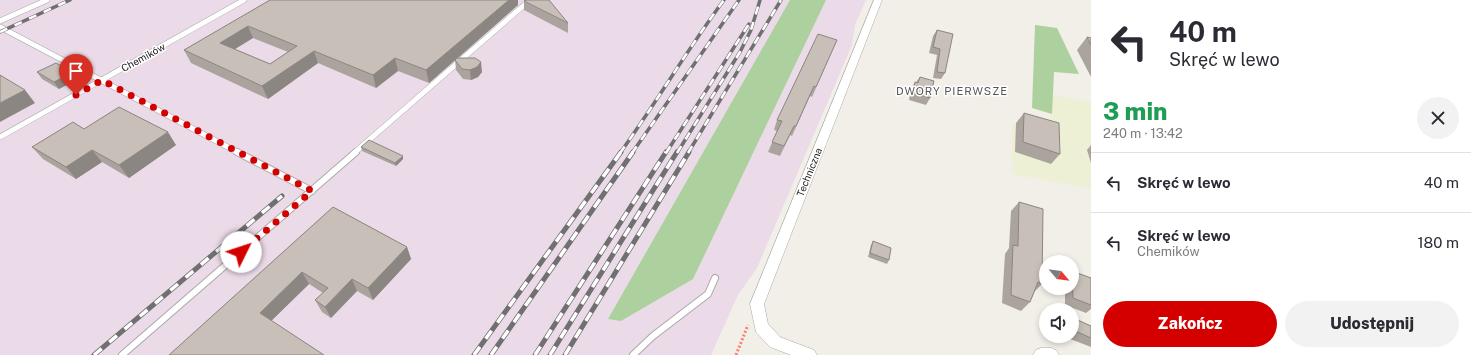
<!DOCTYPE html>
<html lang="pl">
<meta charset="utf-8">
<style>
body{margin:0;font-family:"Public Sans",sans-serif;background:#f2f2f3;color:#2b2b33;height:100vh;display:flex;flex-direction:column;font-size:15px;white-space:nowrap}
*{box-sizing:border-box;margin:0}
p{font-size:13px;color:#7c7c81}
.icon{flex:none;width:22px;height:22px;fill:none;stroke:currentColor;stroke-width:2;stroke-linecap:round;stroke-linejoin:round}
.map{position:relative;flex:1;overflow:hidden}
.details{display:flex;flex-direction:column;background:#fff;width:380px}
.details>*{flex:none}
.banner{background:#fff;color:#2b2b33;overflow:hidden}
.needle{width:26px;rotate:119deg}
.controls{position:absolute;left:1039px;top:255px;display:grid;gap:8px}
.controls a{display:grid;place-items:center;width:40px;height:40px;border-radius:50%;background:#fff;box-shadow:0 2px 6px #0003;font-size:20px}
.pin{position:absolute;display:grid;place-items:center;width:34px;height:34px;color:#fff;margin:-41px -17px;border-radius:50% 50% 50% 0;rotate:-45deg;box-shadow:0 0 4px #0007}
.pin .icon{rotate:45deg}
.me{position:absolute;width:44px;margin:-22px;rotate:49deg;stroke-linejoin:round;filter:drop-shadow(0 0 3px #0008)}
.turn{display:flex;align-items:center;gap:14px;height:84px;padding:0 12px;font-size:18px}
.turn .icon{width:52px;height:52px;stroke-width:2.5}
.turn b{display:block;font-size:28px;line-height:34px}
.round{display:grid;place-items:center;flex:none;width:42px;height:42px;border-radius:21px;background:#f2f2f3}
.summary{display:flex;align-items:center;justify-content:space-between;height:68px;padding:0 12px}
h1{font-size:24px;font-weight:800;line-height:30px;color:#1e9e55}
.button{display:flex;gap:8px;margin-top:auto;padding:8px 12px}
.button a{flex:1;height:46px;border-radius:24px;background:#d40000;color:#fff;font-size:16px;font-weight:800;line-height:46px;text-align:center}
.button a+a{background:#f2f2f3;color:#2b2b33}
ul{padding:0;list-style:none}
li{display:flex;align-items:center;gap:12px;height:60px;padding:0 12px;border-top:1px solid #e1e1e2}
li div{flex:1}
li b{display:block;font-size:15px}
li em{font-style:normal}
main{display:flex;flex:1;min-height:0}
.map>svg:first-child{display:block}
</style>
<main>
<div class="map">
<svg width="1091" height="355" viewBox="0 0 1091 355">
<rect width="100%" height="100%" fill="#f2efe9"/>
<polygon fill="#ebdbe8" points="0,0 866,0 855,25 852,45 757,268 738,295 711,355 0,355"/>
<polygon fill="#eef0d5" points="1052,95 1091,102 1091,189 1012,174 1012,123 1049,134"/>
<g fill="#add19e">
<polygon points="790,0 826,0 693,279 621,321 608,319"/>
<polygon points="1035,25 1057,28 1079,74 1054,72 1052,114 1032,108"/>
</g>
<g fill="none" stroke-linecap="round" stroke-linejoin="round">
<g stroke="#a9a9a9" stroke-width="6">
<g id="service-far1">
<polyline points="0,21 47,0"/>
<polyline points="0,27 239,153"/>
<polyline points="0,137 244,0"/>
<polyline points="354,153 530,0"/>
</g>
</g>
<g stroke="#a9a9a9" stroke-width="8">
<g id="service">
<polyline points="237,152 312,191"/>
<polyline points="122,355 356,152"/>
<polyline points="633,355 653,336 708,294 715,278"/>
</g>
</g>
<g stroke="#a9a9a9" stroke-width="1">
<g id="minor">
<polygon points="874,0 882,0 764,304 768,324 780,337 814,350 817,355 791,355 770,347 756,332 750,304"/>
<polygon points="1041,348 1051,348 1056,350 1059,355 1033,355 1036,350"/>
</g>
</g>
<polyline stroke="#fa8072" stroke-width="3" stroke-dasharray="2 2" stroke-linecap="butt" points="736,355 748,325"/>
<use href="#service-far1" stroke="#fff" stroke-width="5"/>
<use href="#service" stroke="#fff" stroke-width="6"/>
<use href="#minor" fill="#fff" fill-rule="evenodd"/>
<g stroke="#707070" stroke-width="3.5">
<g id="rail-far1">
<polyline points="0,32 70,0"/>
<path d="M620 153C656 103 687 50 724 0"/>
<polyline points="632,153 739,0"/>
<polyline points="666,153 749,24"/>
<polyline points="677,153 740,52 751,30 760,0"/>
<polyline points="688,153 781,0"/>
</g>
</g>
<g stroke="#707070" stroke-width="5">
<g id="rail">
<polyline points="94,355 282,196"/>
<polyline points="474,355 621,152"/>
<polyline points="491,355 633,152"/>
<polyline points="535,355 666,152"/>
<polyline points="550,355 677,152"/>
<polyline points="565,355 689,152"/>
</g>
</g>
<use href="#rail-far1" stroke="#fff" stroke-width="2.5" stroke-dasharray="8" stroke-linecap="butt"/>
<use href="#rail" stroke="#fff" stroke-width="3.5" stroke-dasharray="10" stroke-linecap="butt"/>
</g>
<g fill="#aba49e" fill-rule="evenodd">
<path d="M270 0H518V5L458 58 482 72 478 77 471 80 463 79 456 70 455 60 429 83 398 71 376 88 318 63 268 99 191 63 184 50ZM253 38 288 52 270 64 235 49Z"/>
<polygon points="524,1 568,23 568,33 524,10"/>
<polygon points="937,30 945,73 941,79 933,78 937,55 929,53 933,36"/>
<polygon points="1087,37 1091,38 1091,77 1077,50"/>
<polygon points="837,40 812,97 810,96 792,136 790,135 780,156 768,152 777,131 774,130 777,120"/>
<polygon points="37,72 78,79 59,89 42,79"/>
<polygon points="920,77 930,98 926,105 909,100 911,89 915,82 916,82"/>
<polygon points="1024,113 1060,154 1051,164 1015,152 1016,123"/>
<polygon points="84,129 176,145 129,178 102,162 76,179 43,159 32,147"/>
<polygon points="1091,145 1091,163 1087,150"/>
<polygon points="361,147 403,156 403,159 396,166 362,151"/>
<polygon points="1019,202 1042,284 1035,291 1030,302 1021,311 1002,303 1005,254 1009,248 1011,211"/>
<polygon points="333,207 407,247 411,259 373,300 357,291 331,318 322,312 315,300 323,293 309,284 272,320 169,355"/>
<polygon points="873,241 889,260 887,264 868,257 871,245"/>
<polygon points="1072,271 1091,278 1091,309 1086,313 1065,305 1065,288 1072,288"/>
<polygon points="1073,318 1091,326 1091,347 1065,337 1065,336 1072,336 1072,319"/>
</g>
<g fill="#8b8681">
<polygon points="509,0 518,0 518,5 429,83 426,70"/>
<polygon points="248,26 253,38 225,55 220,43"/>
<polygon points="314,51 318,63 268,99 262,86"/>
<polygon points="395,58 398,71 376,88 373,75"/>
<polygon points="481,62 482,72 478,77 471,80 470,70"/>
<polygon points="73,72 78,79 59,89 54,82"/>
<polygon points="25,90 35,103 0,122 0,103"/>
<polygon points="168,132 176,145 129,178 119,165"/>
<polygon points="92,150 102,162 76,179 66,167"/>
<polygon points="403,156 403,159 396,166 395,163"/>
<polygon points="407,247 411,259 373,300 368,288"/>
<polygon points="302,272 309,284 268,324 260,313"/>
<polygon points="352,279 357,291 331,318 325,307"/>
</g>
<g fill="#c7bfb8" stroke="#8b8681" fill-rule="evenodd">
<path d="M270 0H509L426 70 395 58 373 75 314 51 262 86 184 50ZM248 26 297 46 270 64 220 43Z"/>
<polygon points="527,0 549,0 568,23 524,1"/>
<polygon points="937,30 953,34 945,73 937,72 940,49 933,47"/>
<polygon points="818,34 837,40 816,87 814,86 796,126 794,126 784,146 772,142 782,121 777,120"/>
<polygon points="1087,37 1091,38 1091,45"/>
<polygon points="457,58 475,58 481,62 477,67 470,70 462,69 455,60"/>
<polygon points="56,63 73,72 54,82 37,72"/>
<polygon points="0,75 25,90 0,103"/>
<polygon points="920,77 934,81 930,98 913,93 915,82 918,83"/>
<polygon points="119,107 168,132 119,165 92,150 66,167 32,147 73,122 84,129"/>
<polygon points="1024,113 1059,123 1060,154 1023,142"/>
<polygon points="369,140 403,156 395,163 361,147"/>
<polygon points="1019,202 1043,209 1042,284 1038,282 1030,302 1011,295 1013,245 1018,246"/>
<polygon points="333,207 407,247 368,288 352,279 325,307 315,300 328,288 302,272 260,313 324,355 169,355"/>
<polygon points="873,241 891,248 889,260 870,253"/>
<polygon points="1072,271 1091,278 1091,305 1073,298"/>
<polygon points="1073,318 1091,326 1091,338 1073,330"/>
</g>
<g fill="none" stroke-linecap="round" stroke-linejoin="round">
<polyline stroke="#d40000" stroke-width="7" stroke-dasharray="0 12.6" points="76,95 102,80 312,191 241,252"/>
</g>
<g text-anchor="middle" dominant-baseline="central" stroke-width="3" stroke-linejoin="round" paint-order="stroke">
<g font-size="10" fill="#222" stroke="#fff">
<text transform="translate(143 57) rotate(-29)">Chemików</text>
<text transform="translate(809 172) rotate(-68)">Techniczna</text>
</g>
<g font-size="11" letter-spacing="1" fill="#555" stroke="#fff">
<text x="952" y="91">DWORY PIERWSZE</text>
</g>
</g>
</svg>
<div class="controls">
<a><svg class="needle" viewBox="-14 -14 28 28"><path d="M0-13l5 13h-10z" fill="#e53935"/><path d="M0 13l5-13h-10z" fill="#7c7c81"/></svg></a>
<a><svg class="icon" aria-label="sound" viewBox="0 0 24 24"><path d="M4 9h4l5-4v14l-5-4H4zM17 9q2 3 0 6"/></svg></a>
</div>
<div class="pin" style="left:76px;top:95px;background:#d93025"><svg class="icon" aria-label="arrive" viewBox="0 0 24 24"><path d="M6 21V4h12l-3 4 3 4H6"/></svg></div>
<svg class="me" style="left:241px;top:252px" viewBox="-20 -20 40 40"><circle r="19" fill="#fff"/><path d="M0-13L10 11 0 6-10 11z" fill="#d40000"/></svg>
</div>
<section class="details">
<div class="banner">
<div class="turn"><svg class="icon" aria-label="left" viewBox="0 0 24 24"><path d="M17 20v-9H6M10 6l-5 5 5 5"/></svg><div><b>40 m</b>Skręć w lewo</div></div>
</div>
<div class="summary"><div><h1>3 min</h1><p>240 m · 13:42</p></div><a class="round"><svg class="icon" aria-label="close" viewBox="0 0 24 24"><path d="M6 6l12 12M18 6L6 18"/></svg></a></div>
<ul>
<li><svg class="icon" aria-label="left" viewBox="0 0 24 24"><path d="M17 20v-9H6M10 6l-5 5 5 5"/></svg><div><b>Skręć w lewo</b></div><em>40 m</em></li>
<li><svg class="icon" aria-label="left" viewBox="0 0 24 24"><path d="M17 20v-9H6M10 6l-5 5 5 5"/></svg><div><b>Skręć w lewo</b><p>Chemików</p></div><em>180 m</em></li>
</ul>
<div class="button"><a>Zakończ</a><a>Udostępnij</a></div>
</section>
</main>
